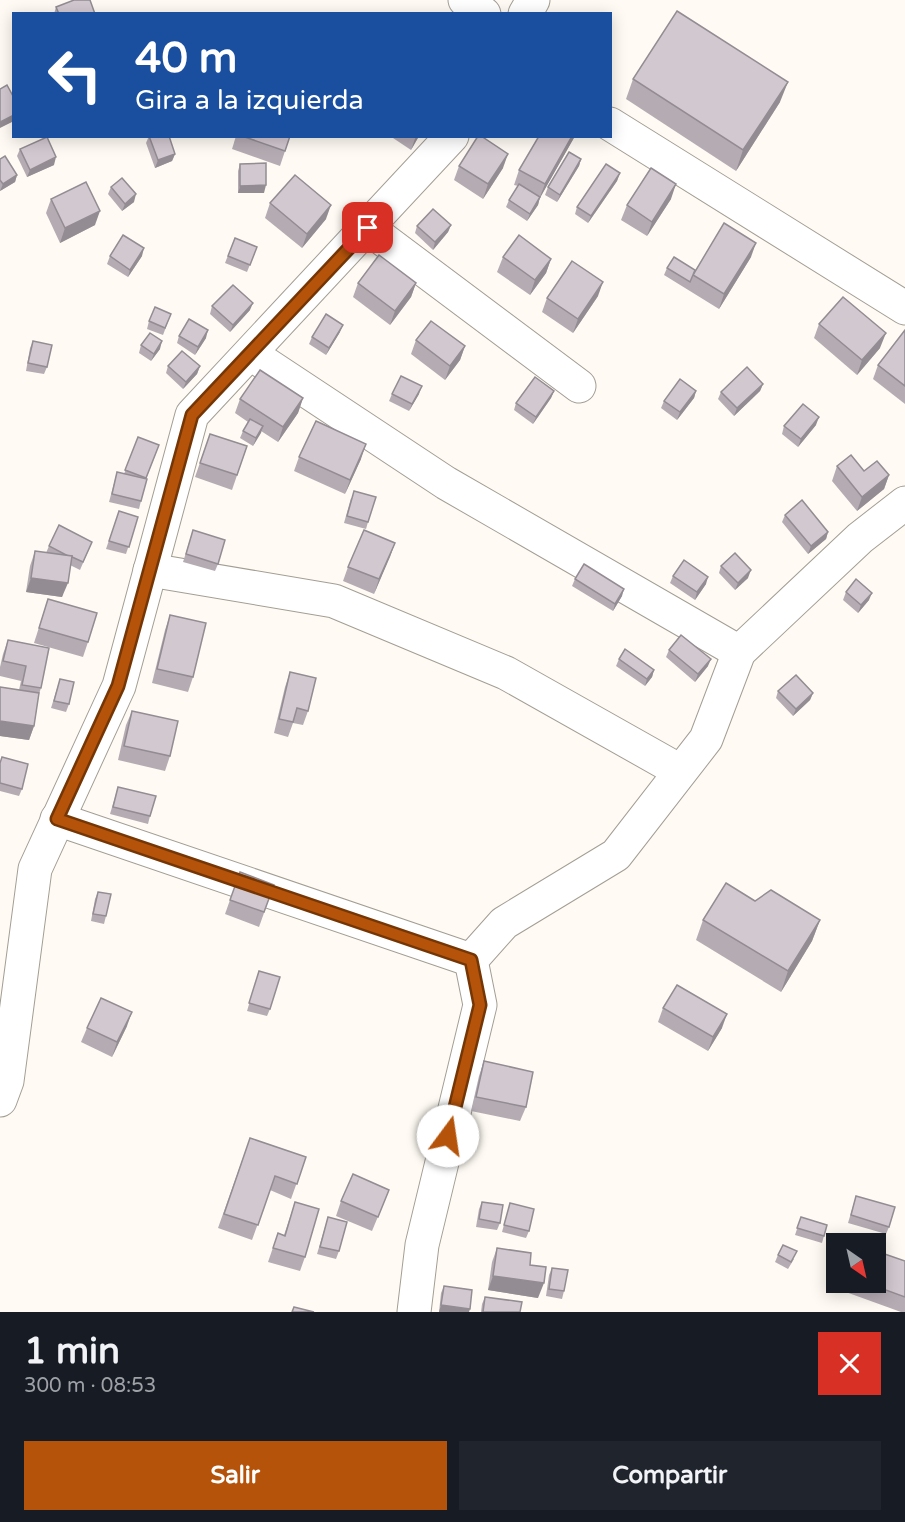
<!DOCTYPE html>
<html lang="es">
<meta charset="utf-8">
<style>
body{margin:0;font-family:"Varela Round",sans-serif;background:#20242c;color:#f1f3f6;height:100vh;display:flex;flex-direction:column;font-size:22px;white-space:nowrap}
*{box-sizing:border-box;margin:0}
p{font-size:20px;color:#9ea1a6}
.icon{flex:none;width:33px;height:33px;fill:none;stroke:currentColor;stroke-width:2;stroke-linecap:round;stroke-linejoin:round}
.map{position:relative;height:1312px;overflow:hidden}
.side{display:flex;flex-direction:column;background:#171b24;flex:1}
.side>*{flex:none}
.hud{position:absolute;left:12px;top:12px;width:600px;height:126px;border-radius:0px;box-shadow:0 3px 15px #0003;background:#1a4fa0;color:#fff;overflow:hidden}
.needle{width:39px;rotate:146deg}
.fabs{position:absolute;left:826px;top:1233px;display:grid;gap:12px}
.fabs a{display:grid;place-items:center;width:60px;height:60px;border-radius:0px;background:#171b24;box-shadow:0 3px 15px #0003;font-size:30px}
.pin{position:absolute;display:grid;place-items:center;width:51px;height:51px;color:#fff;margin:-26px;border-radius:12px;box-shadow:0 3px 9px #0006}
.me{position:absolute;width:66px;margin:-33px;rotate:14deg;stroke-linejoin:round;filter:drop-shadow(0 0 4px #0008)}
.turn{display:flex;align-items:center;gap:21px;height:126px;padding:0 24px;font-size:27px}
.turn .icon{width:78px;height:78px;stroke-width:2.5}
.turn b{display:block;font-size:42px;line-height:51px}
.round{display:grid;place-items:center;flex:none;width:63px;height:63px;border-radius:0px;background:#20242c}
.overview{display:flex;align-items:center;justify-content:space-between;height:102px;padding:0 24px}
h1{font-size:36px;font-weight:800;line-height:45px}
.button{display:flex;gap:12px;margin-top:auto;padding:12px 24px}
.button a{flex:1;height:69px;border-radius:0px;background:#b45309;color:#fff;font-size:24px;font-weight:800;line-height:69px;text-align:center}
.button a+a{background:#20242c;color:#f1f3f6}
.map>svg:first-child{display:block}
</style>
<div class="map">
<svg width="905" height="1312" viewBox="0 0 905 1312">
<rect width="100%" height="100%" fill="#fffbf4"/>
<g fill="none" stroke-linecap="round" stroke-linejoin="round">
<g stroke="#a39e94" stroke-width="35">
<g id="minor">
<polyline points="465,0 484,14"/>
<polyline points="525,14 533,0"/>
<polyline points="610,124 905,308"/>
<polyline points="368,228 579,386"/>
<polyline points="251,354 446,483 739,652"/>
<polyline points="150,570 334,601 506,673 680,771"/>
<polyline points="57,819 471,960"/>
<polyline points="0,1100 7,1081 35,869 119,686 192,415 452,136"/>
<polyline points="414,1312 422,1245 480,1005 471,960 504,923 616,855 706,739 739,652 860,538 905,503"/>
</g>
</g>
<use href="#minor" stroke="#fff" stroke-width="33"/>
</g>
<g fill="#b5acb3">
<polygon points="56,7 95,14 54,14"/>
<polygon points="633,79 780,102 736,171 626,99"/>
<polygon points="149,136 175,154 172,161 155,168 146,143"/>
<polygon points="236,136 290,136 280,166 232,149"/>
<polygon points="390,136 419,136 411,150"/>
<polygon points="575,136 540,197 538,205 527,221 506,207 509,200 518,186 514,185 519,170"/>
<polygon points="20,149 54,165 27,177 17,156"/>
<polygon points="0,159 17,175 15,182 0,191"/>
<polygon points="581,159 579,166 557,202 545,195 548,187"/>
<polygon points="240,164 264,193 238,193 238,171"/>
<polygon points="459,166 503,168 483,199 454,180"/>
<polygon points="620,173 617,181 588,223 575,214 577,207"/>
<polygon points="111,187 134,202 122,211 108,194"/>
<polygon points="51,199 95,225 60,243 46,213"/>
<polygon points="671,199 647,236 621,220 627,205"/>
<polygon points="270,203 326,219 302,248 265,218"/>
<polygon points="451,225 448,232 433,250 415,233 417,226"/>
<polygon points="235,238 257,247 247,272 225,263"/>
<polygon points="110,256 142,256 128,277 107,264"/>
<polygon points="503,257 551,259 546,273 530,295 497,272"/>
<polygon points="751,257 719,309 664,275 667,268 695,270"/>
<polygon points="358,283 416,283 411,297 390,325 353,297"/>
<polygon points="598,296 573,333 542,312 547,298"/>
<polygon points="212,306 250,310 230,332 210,314"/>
<polygon points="171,314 163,335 147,329 149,321"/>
<polygon points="819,324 880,348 857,375 814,338"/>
<polygon points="905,330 905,404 873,379 878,365"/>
<polygon points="340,332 326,355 309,344 312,337"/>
<polygon points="179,336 206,338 195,355 177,343"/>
<polygon points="416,340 465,346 460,360 445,380 411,354"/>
<polygon points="33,341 47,367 44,374 26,371 30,348"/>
<polygon points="141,345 160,349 151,361 139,353"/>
<polygon points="168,366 200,366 197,374 183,389 166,373"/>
<polygon points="763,384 760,391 734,416 718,399 721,392"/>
<polygon points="554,391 551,398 533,424 514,410 516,403"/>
<polygon points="696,391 694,398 677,420 661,408 664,401"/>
<polygon points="392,394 419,394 409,411 389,401"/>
<polygon points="303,398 298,413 278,442 261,431 253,446 240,438 243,431 248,422 235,413 240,399"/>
<polygon points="816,425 798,447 782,434 784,426"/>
<polygon points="210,434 247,446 232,490 195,477"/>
<polygon points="138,437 159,445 146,479 141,501 139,509 109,502 117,472 124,474"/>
<polygon points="299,457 361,459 345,494 294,471"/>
<polygon points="837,466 864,471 889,475 884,489 857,511 832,481"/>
<polygon points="351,498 368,522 366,529 344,523"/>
<polygon points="119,511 138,517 126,554 106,549"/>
<polygon points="785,515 828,532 826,539 808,554 782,522"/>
<polygon points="193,530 218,564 215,571 183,562"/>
<polygon points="92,542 80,570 70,565 62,597 26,592 30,566 35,551 46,553 49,546"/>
<polygon points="395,543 374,594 343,581 348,567"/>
<polygon points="721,566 748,578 735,590 719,573"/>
<polygon points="673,576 706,584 695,600 670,583"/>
<polygon points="575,579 622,596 613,611 572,586"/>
<polygon points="846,592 869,600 858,613 843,600"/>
<polygon points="48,599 88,642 83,657 34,643"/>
<polygon points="170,615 193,677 188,692 152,683 165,630"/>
<polygon points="8,640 41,688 39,694 34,726 29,740 0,736 0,687 19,690 21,681 0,676 0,667 3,654"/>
<polygon points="669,650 708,666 695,682 666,657"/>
<polygon points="619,659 654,670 652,677 645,686 616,666"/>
<polygon points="290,672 308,711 303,725 293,723 288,737 274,733 285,687"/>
<polygon points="60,679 69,704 66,712 51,708"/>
<polygon points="778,691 813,693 810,700 793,716 776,698"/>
<polygon points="132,711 170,756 165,771 118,760 126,725"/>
<polygon points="0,761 22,789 19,796 0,791"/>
<polygon points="118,787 150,816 148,824 110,814"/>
<polygon points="240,872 274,885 259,927 225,914"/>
<polygon points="98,892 106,916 104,924 91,921 95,899"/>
<polygon points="755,901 820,920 812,941 781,992 696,940 703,920"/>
<polygon points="259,971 270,1009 267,1016 247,1011"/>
<polygon points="663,1008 722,1028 708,1051 658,1022"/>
<polygon points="127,1026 112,1057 81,1042 87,1028"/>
<polygon points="484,1061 526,1107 520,1121 471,1111 479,1076"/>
<polygon points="250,1138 306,1157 291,1199 270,1190 252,1240 218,1228"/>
<polygon points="389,1190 372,1231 336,1216 341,1201"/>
<polygon points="856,1196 889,1227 886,1234 848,1223"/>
<polygon points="295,1202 305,1257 300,1271 268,1262 278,1233 284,1235"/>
<polygon points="482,1202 500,1223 497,1230 476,1227 479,1209"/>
<polygon points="510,1203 529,1231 526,1238 502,1232"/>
<polygon points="328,1217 339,1251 336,1259 317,1254"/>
<polygon points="801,1217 827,1225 822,1243 795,1235"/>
<polygon points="497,1248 538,1298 488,1290 492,1262"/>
<polygon points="778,1255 794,1259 788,1269 775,1262"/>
<polygon points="905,1261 905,1312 901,1312 843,1291 846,1282 876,1282"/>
<polygon points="552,1268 564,1291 562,1299 546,1296 549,1275"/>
<polygon points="444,1286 469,1312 439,1312 441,1293"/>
<polygon points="485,1297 520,1312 481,1312 482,1304"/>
</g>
<g fill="#938c92">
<polygon points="788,82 780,102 736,171 743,150"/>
<polygon points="14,115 14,121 0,128 0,122"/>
<polygon points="416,136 419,136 411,150"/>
<polygon points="572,136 575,136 540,198 540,197 538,205 527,221 530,214 539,199 545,184"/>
<polygon points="175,154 172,161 155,168 158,160"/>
<polygon points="508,154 503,168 483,199 488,184"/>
<polygon points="56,157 54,165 27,177 30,170"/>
<polygon points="581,159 579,166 557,202 560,195"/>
<polygon points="620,173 617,181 588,223 591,216"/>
<polygon points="17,175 15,182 0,191 3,184"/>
<polygon points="676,184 671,199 647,236 652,222"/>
<polygon points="266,185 264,193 238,193 240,186"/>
<polygon points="136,194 134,202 122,211 125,204"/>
<polygon points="331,205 326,219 302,248 307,234"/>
<polygon points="100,211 95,225 60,243 65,228"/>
<polygon points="451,225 448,232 433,250 435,242"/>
<polygon points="756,243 751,257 719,309 724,294"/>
<polygon points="144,248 142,256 128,277 130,270"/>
<polygon points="551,259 546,273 530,295 535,280"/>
<polygon points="603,282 598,296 573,333 578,319"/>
<polygon points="416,283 411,297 390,325 395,311"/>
<polygon points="253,303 250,310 230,332 233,325"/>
<polygon points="343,325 340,332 326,355 329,348"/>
<polygon points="208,330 206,338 195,355 198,347"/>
<polygon points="886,333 880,348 857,375 862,360"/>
<polygon points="162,341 160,349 151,361 154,354"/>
<polygon points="465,346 460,360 445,380 450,366"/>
<polygon points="200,366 197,374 183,389 186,382"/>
<polygon points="763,384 760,391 734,416 737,408"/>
<polygon points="422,386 419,394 409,411 412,404"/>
<polygon points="554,391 551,398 533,424 536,417"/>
<polygon points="696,391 694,398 677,420 680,412"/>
<polygon points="303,398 298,413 278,442 283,427"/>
<polygon points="819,417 816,425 798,447 801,439"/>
<polygon points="263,426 261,433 253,446 256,438"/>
<polygon points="366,444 361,459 345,494 350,480"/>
<polygon points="889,475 884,489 857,511 862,497"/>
<polygon points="828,532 826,539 808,554 811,546"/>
<polygon points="395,543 390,557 374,594 379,579"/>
<polygon points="751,570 748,578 735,590 738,583"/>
<polygon points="708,577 706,584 695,600 697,592"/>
<polygon points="31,578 68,583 62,597 26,592"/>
<polygon points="624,589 622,596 613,611 615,604"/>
<polygon points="872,593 869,600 858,613 861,605"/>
<polygon points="711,659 708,666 695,682 698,674"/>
<polygon points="654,670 652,677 645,686 647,679"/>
<polygon points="813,693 810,700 793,716 796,709"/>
<polygon points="0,721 34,726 29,740 0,736"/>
<polygon points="820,920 812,941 781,992 788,971"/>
<polygon points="132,1012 127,1026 112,1057 117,1042"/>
<polygon points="727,1014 722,1028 708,1051 713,1037"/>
<polygon points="493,1276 544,1283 538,1298 488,1290"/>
<polygon points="441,1305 470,1309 469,1312 439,1312"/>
</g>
<g fill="#d2c8d0" stroke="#938c92" stroke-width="1.5">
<polygon points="74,0 90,0 95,14 59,14 56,7"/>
<polygon points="677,11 788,82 743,150 633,79"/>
<polygon points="7,85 14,98 14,115 0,122 0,89"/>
<polygon points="149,136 169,136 175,154 158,160"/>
<polygon points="242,136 290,136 285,151"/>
<polygon points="478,136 481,136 508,154 488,184 459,166"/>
<polygon points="539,136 572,136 545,184 519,170"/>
<polygon points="47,137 56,157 30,170 20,149"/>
<polygon points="569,152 581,159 560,195 548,187"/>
<polygon points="5,156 17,175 3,184 0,180 0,159"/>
<polygon points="266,163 266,185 240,186 240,164"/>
<polygon points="606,164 620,173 591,216 577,207"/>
<polygon points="651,168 676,184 652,222 627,205"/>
<polygon points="295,175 331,205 307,234 270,203"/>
<polygon points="122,178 136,194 125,204 111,187"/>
<polygon points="86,182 100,211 65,228 51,199"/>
<polygon points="519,184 540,197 530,214 509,200"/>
<polygon points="433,209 451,225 435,242 417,226"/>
<polygon points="724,223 756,243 724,294 693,275"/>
<polygon points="123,235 144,248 130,270 110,256"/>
<polygon points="519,235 551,259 535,280 503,257"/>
<polygon points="235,238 257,247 250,265 228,256"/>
<polygon points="379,255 416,283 395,311 358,283"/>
<polygon points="674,257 695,270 690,282 667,268"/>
<polygon points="572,261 603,282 578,319 547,298"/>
<polygon points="233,285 253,303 233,325 212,306"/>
<polygon points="843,297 886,333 862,360 819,324"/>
<polygon points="155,307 171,314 165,328 149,321"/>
<polygon points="326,314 343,325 329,348 312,337"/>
<polygon points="189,319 208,330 198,347 179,336"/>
<polygon points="431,321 465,346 450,366 416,340"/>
<polygon points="905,330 905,386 878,365"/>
<polygon points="150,333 162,341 154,354 141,345"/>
<polygon points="33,341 52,345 47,367 28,363"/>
<polygon points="182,351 200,366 186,382 168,366"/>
<polygon points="747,367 763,384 737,408 721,392"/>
<polygon points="260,370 303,398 283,427 240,399"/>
<polygon points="401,376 422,386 412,404 392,394"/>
<polygon points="535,377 554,391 536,417 516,403"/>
<polygon points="680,379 696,391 680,412 664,401"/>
<polygon points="803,404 819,417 801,439 784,426"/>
<polygon points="250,419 263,426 256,438 243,431"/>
<polygon points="316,421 366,444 350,480 299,457"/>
<polygon points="210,434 247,446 237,475 200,463"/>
<polygon points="138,437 159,445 146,478 125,470"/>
<polygon points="851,455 864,471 877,461 889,475 862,497 837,466"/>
<polygon points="117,472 147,479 141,501 112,494"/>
<polygon points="354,491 376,497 368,522 347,516"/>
<polygon points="802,500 828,532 811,546 785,515"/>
<polygon points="119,511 138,517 129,547 109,541"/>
<polygon points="59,525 92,542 83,562 72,557 72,556 68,556 49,546"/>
<polygon points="193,530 225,540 218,564 186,554"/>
<polygon points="364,530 395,543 379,579 348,567"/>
<polygon points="35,551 72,556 68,583 31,578"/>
<polygon points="735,553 751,570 738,583 721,566"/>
<polygon points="684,560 708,577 697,592 673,576"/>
<polygon points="584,564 624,589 615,604 575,579"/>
<polygon points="856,579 872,593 861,605 846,592"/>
<polygon points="48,599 97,613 88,642 39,628"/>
<polygon points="170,615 206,623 193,677 157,669"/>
<polygon points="681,635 711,659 698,674 669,650"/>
<polygon points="8,640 49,648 41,688 22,685 26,666 3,661"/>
<polygon points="625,649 654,670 647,679 619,659"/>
<polygon points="290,672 316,678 308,711 297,708 293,722 279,719"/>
<polygon points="796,675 813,693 796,709 778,691"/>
<polygon points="60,679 74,682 69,704 54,701"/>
<polygon points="0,687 39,693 34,726 0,721"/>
<polygon points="132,711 178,721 170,756 124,746"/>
<polygon points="2,757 28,764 22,789 0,783 0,763"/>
<polygon points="118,787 156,796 150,816 113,807"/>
<polygon points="240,872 274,885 264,912 230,900"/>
<polygon points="726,883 755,901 771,890 820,920 788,971 703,920"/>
<polygon points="98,892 111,894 106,916 93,914"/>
<polygon points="259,971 280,977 270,1009 249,1003"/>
<polygon points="677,985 727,1014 713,1037 663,1008"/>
<polygon points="101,998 132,1012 117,1042 87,1028"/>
<polygon points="484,1061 533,1072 526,1107 476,1097"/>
<polygon points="250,1138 306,1157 297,1184 275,1176 258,1225 224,1214"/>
<polygon points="353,1174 389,1190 378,1217 341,1201"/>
<polygon points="856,1196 895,1207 889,1227 851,1215"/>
<polygon points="295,1202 319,1209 305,1257 273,1248 278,1233 285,1236"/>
<polygon points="482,1202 503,1205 500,1223 479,1219"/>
<polygon points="510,1203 534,1209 529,1231 504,1225"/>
<polygon points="328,1217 347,1222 339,1251 320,1247"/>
<polygon points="801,1217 827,1225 824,1236 797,1228"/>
<polygon points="783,1245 797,1251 791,1262 778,1255"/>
<polygon points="497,1248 531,1253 530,1265 546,1267 544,1283 493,1276"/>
<polygon points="876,1251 905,1261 905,1297 864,1282 876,1282"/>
<polygon points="552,1268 568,1270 564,1291 549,1289"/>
<polygon points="444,1286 472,1290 470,1309 441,1305"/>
<polygon points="485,1297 522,1302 520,1312 483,1312"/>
<polygon points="294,1307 314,1312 292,1312"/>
</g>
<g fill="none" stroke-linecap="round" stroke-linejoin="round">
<g stroke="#753606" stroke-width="15">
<polyline id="route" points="368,228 192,415 118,686 57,819 471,960 480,1005 448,1136"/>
</g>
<use href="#route" stroke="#b45309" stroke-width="10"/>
</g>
</svg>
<div class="fabs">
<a><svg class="needle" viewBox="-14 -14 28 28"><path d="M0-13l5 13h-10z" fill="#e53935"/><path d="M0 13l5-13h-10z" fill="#9ea1a6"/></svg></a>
</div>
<div class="pin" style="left:368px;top:228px;background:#d93025"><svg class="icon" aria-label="arrive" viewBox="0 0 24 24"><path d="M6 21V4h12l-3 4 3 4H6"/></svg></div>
<svg class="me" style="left:448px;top:1136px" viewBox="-20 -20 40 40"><circle r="19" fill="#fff"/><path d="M0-13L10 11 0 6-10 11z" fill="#b45309"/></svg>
<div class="hud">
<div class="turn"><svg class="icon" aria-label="left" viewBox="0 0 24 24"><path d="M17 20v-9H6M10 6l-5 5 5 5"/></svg><div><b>40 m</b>Gira a la izquierda</div></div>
</div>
</div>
<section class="side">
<div class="overview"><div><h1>1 min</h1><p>300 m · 08:53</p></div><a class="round" style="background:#d93025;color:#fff"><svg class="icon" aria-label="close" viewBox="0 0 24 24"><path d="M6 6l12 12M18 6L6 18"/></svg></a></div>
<div class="button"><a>Salir</a><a>Compartir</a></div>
</section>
